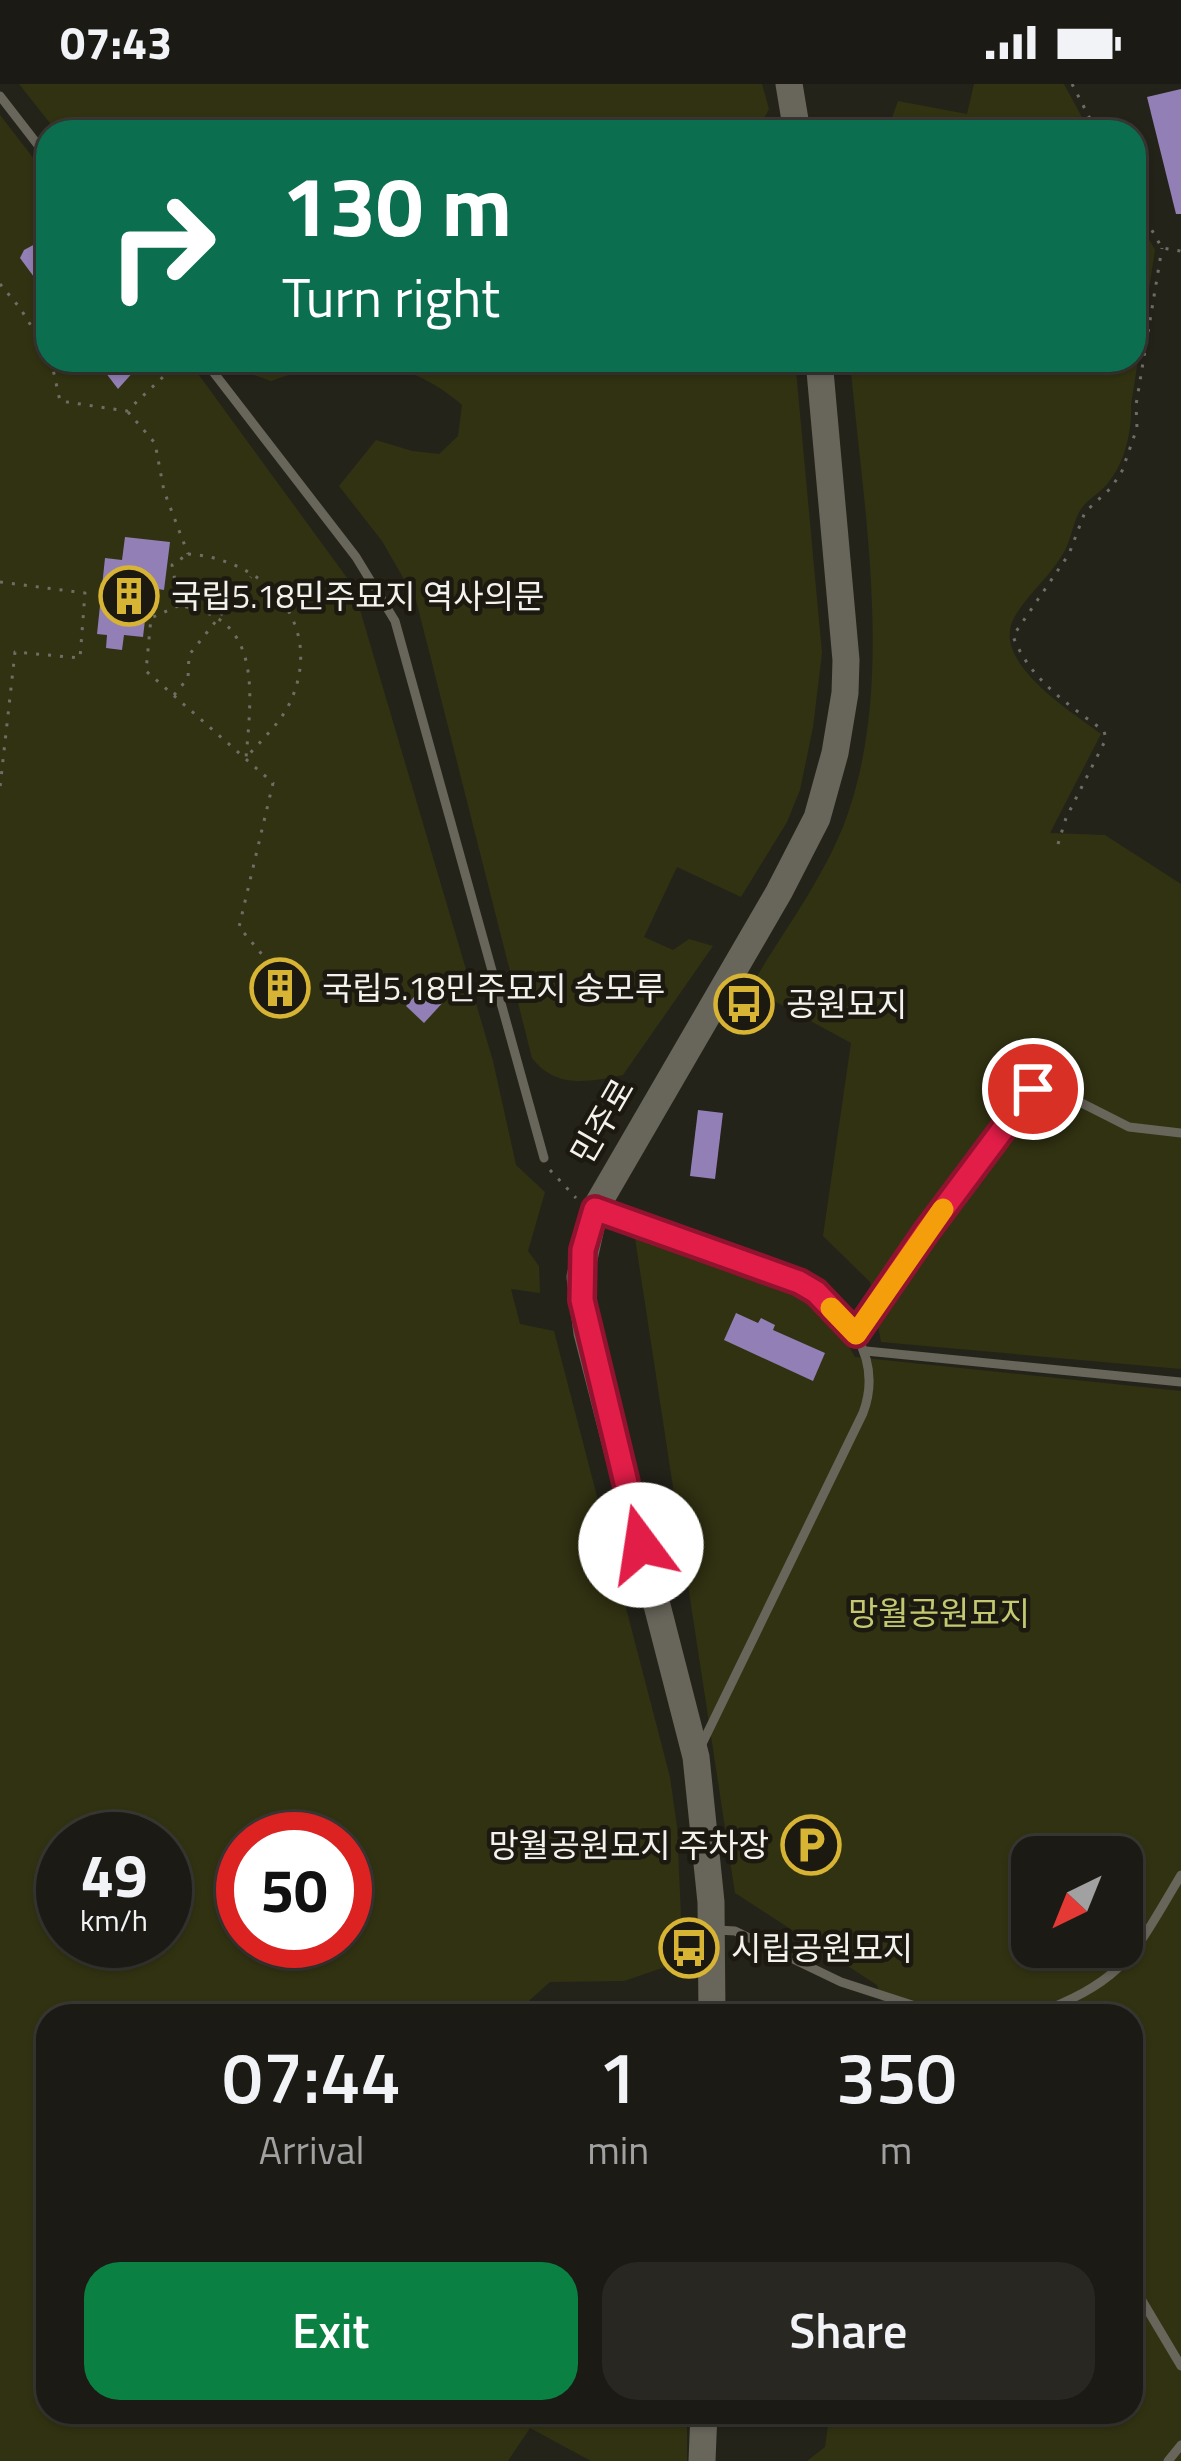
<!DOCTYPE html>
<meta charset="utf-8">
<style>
body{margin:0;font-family:"Titillium Web","Noto Sans KR",sans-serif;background:#282722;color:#f1f3f6;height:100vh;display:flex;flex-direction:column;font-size:45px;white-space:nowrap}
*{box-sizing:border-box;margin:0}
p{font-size:39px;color:#a0a1a0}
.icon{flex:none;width:66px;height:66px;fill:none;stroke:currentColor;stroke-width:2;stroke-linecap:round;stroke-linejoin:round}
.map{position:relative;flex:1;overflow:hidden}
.panel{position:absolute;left:36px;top:1920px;width:1107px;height:420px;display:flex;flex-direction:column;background:#1b1a14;border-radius:36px;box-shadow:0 3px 9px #0004,0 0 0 3px #393834}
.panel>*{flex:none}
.guide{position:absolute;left:36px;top:36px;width:1110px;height:252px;border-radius:36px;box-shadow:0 3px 9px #0004,0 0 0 3px #393834;background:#0b6e4f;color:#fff;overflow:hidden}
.needle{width:78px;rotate:223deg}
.tools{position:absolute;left:1011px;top:1752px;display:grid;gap:24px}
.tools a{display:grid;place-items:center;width:132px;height:132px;border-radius:24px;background:#1b1a14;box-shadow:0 3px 9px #0004,0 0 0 3px #393834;font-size:60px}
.speed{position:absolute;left:36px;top:1728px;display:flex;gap:24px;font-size:60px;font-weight:700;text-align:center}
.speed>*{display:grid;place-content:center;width:156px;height:156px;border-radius:50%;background:#1b1a14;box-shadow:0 3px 9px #0004,0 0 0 3px #393834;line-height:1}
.speed small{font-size:30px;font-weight:400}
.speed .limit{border:18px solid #d22;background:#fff;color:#111}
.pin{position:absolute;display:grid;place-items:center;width:102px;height:102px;color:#fff;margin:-51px;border:6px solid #fff;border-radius:50%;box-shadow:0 3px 12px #0007}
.me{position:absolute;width:132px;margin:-66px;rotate:346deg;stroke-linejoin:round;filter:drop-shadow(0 0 9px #0008)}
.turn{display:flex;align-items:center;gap:42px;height:252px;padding:0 48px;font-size:54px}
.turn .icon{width:156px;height:156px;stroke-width:2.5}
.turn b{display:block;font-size:84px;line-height:102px}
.eta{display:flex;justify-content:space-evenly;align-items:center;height:204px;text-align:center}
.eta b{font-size:72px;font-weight:600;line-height:84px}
.cta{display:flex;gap:24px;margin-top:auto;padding:24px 48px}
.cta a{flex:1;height:138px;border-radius:36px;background:#0b8043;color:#fff;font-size:48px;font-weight:600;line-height:138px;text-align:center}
.cta a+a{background:#282722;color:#f1f3f6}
.status{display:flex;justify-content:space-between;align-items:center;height:84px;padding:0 60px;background:#1b1a14;direction:ltr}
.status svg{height:33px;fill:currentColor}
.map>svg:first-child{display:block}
</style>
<div class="status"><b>07:43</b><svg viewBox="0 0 49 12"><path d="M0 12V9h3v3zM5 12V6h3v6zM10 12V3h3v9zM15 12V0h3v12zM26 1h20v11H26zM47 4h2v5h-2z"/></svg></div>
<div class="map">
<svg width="1181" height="2377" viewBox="0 0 1181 2377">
<rect width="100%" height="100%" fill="#24231a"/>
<g fill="#313212" fill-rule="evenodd">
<polygon points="19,0 762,0 769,25 757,48 57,48"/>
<polygon points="974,0 1064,0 1090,48 887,48 898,17 967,30"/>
<path d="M0 31 48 93V276H188L353 502 493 977 516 1081 545 1108 528 1167 539 1182 540 1209 511 1205 520 1240 554 1247 670 1693 677 1743 683 1877 624 1897 550 1898 512 1932H48V2328H687V2377H591L530 2344 508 2377H0ZM63 1755H165V1857H63ZM243 1755H345V1857H243Z"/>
<path d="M1134 128 1155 166 1131 321C1132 347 1125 378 1108 399 1101 408 1088 415 1081 425 1073 437 1072 454 1064 468 1051 492 1027 510 1014 534 990 578 1072 628 1101 650L1050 749 1105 751 1181 800V1285L881 1258 870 1198 823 1152 851 959 750 904C784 845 831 786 851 720 894 585 862 416 850 276H1134Z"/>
<path d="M238 276H795L822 569 813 643 800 706 787 738 741 813 677 783 644 853 673 866 689 855 713 862 623 991C588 998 556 1005 532 974L416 516 382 457 339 402 376 356 412 367 439 370 458 352 462 321C402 269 343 272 271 297L248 289Z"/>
<path d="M635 1154C711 1179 815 1195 855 1273L1181 1307V2377H807L825 2363 830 2328H1131V1932H903L885 1927 877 1901 735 1809ZM1032 1773H1122V1863H1032Z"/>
</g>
<g fill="#927fb5">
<polygon points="1181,5 1181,130 1176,130 1147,13"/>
<polygon points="48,153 48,212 20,174 24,166"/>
<polygon points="96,276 144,276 118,305"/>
<polygon points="125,453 170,458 164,506 158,505 156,520 147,519 143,553 124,551 122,566 106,564 107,551 97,550 105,474 122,476"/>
<polygon points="282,883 301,906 279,925 259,902"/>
<polygon points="428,897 447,914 424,939 406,922"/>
<polygon points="698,1026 723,1029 715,1095 690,1092"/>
<polygon points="736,1229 758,1239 761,1234 775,1241 773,1246 825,1269 813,1297 724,1256"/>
</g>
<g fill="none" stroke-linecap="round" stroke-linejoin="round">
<g stroke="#6f6e66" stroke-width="3" stroke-dasharray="3 9" stroke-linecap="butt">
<polyline points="1072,0 1097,48"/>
<polyline points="1134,115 1162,164 1181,167"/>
<polyline points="0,200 20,224 48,269"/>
<polyline points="51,276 60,317 127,327 181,276"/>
<polyline points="128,328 155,359 164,407 188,470"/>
<path d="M188 470C263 475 324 537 292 614 283 637 262 655 246 674 251 612 264 532 180 522L172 481Z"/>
<polyline points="0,498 85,509 80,574 15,568 0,703"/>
<polyline points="178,522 151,534 146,587 273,699 239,843 270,880"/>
<polyline points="174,611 188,594 189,571 251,493"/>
<path d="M1058 760 1066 734 1106 655 1104 647C1069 621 1029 595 1013 552L1069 470 1085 428 1111 404 1122 387 1137 344 1136 321 1162 164"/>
<polyline points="550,1086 576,1114"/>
</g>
<g stroke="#68665b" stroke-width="9">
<polyline points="0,12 48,74"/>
<polyline points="204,276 356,473 395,537 544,1074"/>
<path d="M600 1127 799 1199C847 1226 884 1273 863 1329L700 1664"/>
<polyline points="857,1250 926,1148 1033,1005 1054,1005 1129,1043 1181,1049"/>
<polyline points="866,1267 1181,1298"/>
<polyline points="717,1846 735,1847 841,1898 946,1932"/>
<path d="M1031 1932C1125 1896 1131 1875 1181 1791"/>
<polyline points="1131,2198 1181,2282"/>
<polyline points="1168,2377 1181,2361"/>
</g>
<g stroke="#68665b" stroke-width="27">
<polyline points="789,0 797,48"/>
<polyline points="712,1932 711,1818 696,1673 587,1249 580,1193 595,1125 779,808 817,734 835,669 845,609 846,576 819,276"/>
<polyline points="702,2377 704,2328"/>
</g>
</g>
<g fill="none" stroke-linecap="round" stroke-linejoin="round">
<g stroke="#92132f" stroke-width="30">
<polyline id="route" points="641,1461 582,1216 583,1166 595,1125 799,1198 816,1208 856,1250 926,1148 1033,1005"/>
</g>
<use href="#route" stroke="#e11d48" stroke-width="21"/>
<polyline stroke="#f59e0b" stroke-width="21" points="831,1224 856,1250 943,1125"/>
</g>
<defs>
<g id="building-ring" transform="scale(3)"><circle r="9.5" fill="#1b1910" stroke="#d8b434" stroke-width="1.5"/><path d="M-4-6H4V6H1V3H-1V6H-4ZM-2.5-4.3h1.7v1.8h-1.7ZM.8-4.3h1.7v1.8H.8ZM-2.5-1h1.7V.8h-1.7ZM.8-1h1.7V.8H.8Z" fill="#d8b434"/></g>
<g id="bus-ring" transform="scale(3)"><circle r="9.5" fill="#1b1910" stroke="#d8b434" stroke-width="1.5"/><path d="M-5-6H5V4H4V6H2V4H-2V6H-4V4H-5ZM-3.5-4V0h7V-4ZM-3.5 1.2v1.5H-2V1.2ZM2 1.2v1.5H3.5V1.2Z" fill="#d8b434"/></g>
<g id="parking-ring" transform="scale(3)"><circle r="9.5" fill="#1b1910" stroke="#d8b434" stroke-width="1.5"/><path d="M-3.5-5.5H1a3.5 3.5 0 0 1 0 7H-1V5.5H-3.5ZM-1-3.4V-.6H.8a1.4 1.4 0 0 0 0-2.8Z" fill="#d8b434"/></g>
</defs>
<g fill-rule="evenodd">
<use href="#building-ring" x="129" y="512"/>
<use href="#building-ring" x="280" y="904"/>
<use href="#bus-ring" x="744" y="920"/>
<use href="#parking-ring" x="811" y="1761"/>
<use href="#bus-ring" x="689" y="1864"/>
</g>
<g text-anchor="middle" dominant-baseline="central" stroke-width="9" stroke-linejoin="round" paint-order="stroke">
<g font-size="33" fill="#f3f2ec" stroke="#1b1910" text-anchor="start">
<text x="171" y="512">국립5.18민주묘지 역사의문</text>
<text x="322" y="904">국립5.18민주묘지 숭모루</text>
<text x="786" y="920">공원묘지</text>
<text x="769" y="1761" text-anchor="end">망월공원묘지 주차장</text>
<text x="731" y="1864">시립공원묘지</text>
</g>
<g font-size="33" fill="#f3f2ec" stroke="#1b1910">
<text transform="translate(602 1037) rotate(-60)">민주로</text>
</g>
<g font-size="33" fill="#c4c971" stroke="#1b1910">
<text x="939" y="1529">망월공원묘지</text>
</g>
</g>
</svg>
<div class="tools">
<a><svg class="needle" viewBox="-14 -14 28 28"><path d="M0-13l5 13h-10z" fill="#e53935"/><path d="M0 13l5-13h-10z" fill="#a0a1a0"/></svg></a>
</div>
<div class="speed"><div>49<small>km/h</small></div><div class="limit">50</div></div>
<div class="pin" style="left:1033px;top:1005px;background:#d93025"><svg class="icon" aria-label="arrive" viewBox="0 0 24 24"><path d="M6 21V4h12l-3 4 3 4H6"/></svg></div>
<svg class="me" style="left:641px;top:1461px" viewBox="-20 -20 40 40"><circle r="19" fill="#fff"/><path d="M0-13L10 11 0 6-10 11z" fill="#e11d48"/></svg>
<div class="guide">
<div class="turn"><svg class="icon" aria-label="right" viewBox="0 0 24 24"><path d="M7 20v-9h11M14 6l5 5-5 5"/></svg><div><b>130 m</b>Turn right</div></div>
</div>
<section class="panel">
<div class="eta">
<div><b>07:44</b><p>Arrival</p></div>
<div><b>1</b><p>min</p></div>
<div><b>350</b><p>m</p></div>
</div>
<div class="cta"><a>Exit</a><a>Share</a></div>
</section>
</div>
